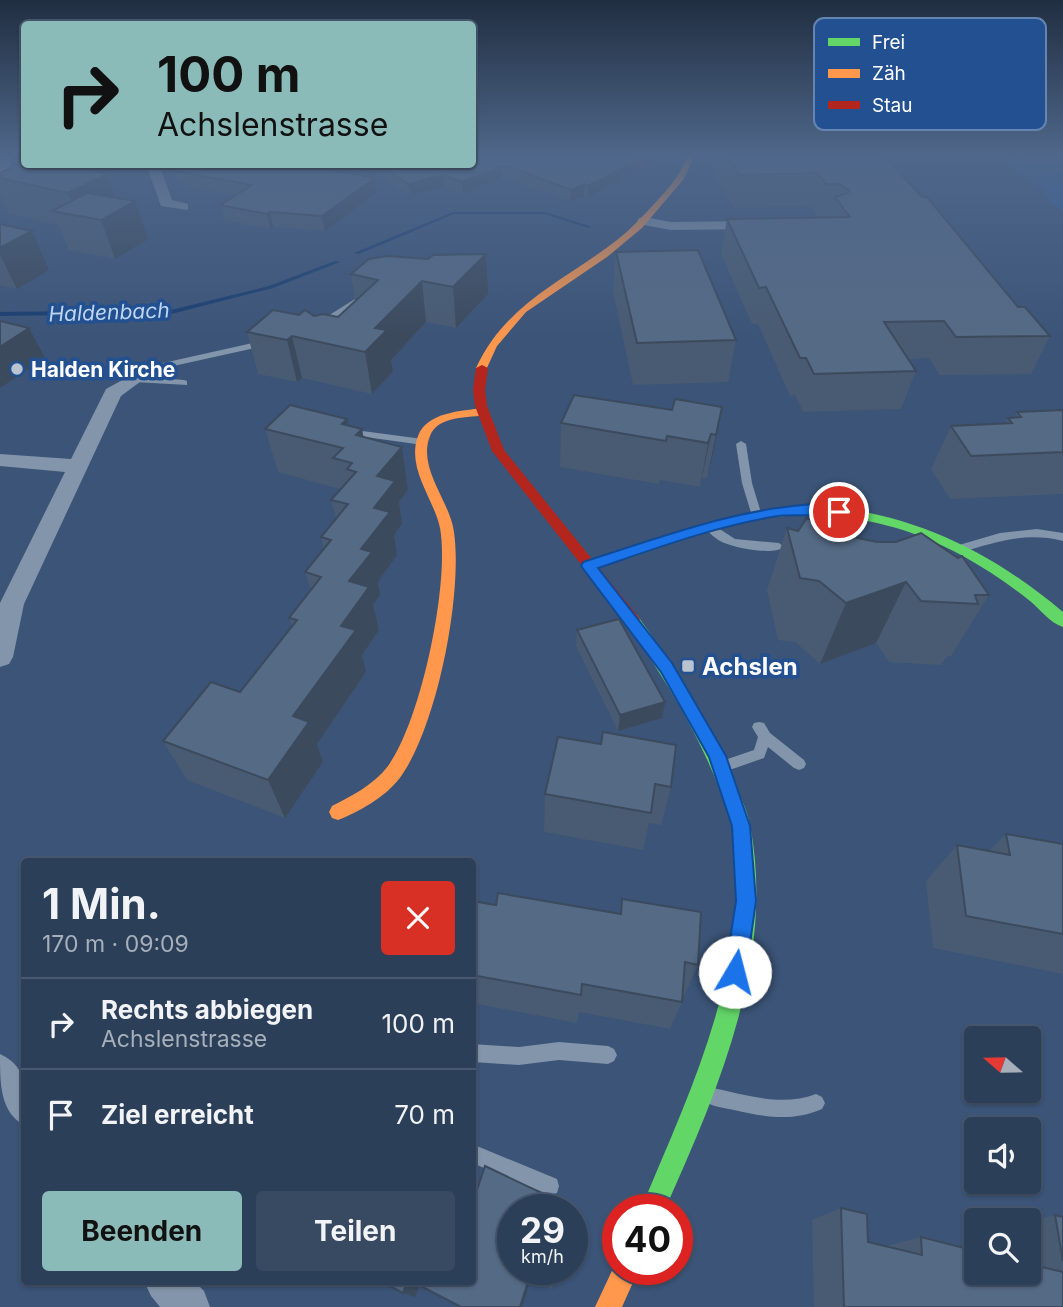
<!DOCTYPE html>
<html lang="de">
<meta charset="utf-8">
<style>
body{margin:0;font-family:Inter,sans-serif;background:#384a62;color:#f1f3f6;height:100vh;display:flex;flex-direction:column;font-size:26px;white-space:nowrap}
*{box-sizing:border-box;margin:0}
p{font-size:23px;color:#a6afba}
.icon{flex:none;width:38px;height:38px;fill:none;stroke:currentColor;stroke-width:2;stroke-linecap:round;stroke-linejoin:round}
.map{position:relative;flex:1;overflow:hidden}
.sheet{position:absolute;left:21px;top:858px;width:455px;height:427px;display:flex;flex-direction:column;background:#2c3f59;border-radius:7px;box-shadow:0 2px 5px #0004,0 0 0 2px #48586f}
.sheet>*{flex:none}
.top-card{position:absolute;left:21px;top:21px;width:455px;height:147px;border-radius:7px;box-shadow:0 2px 5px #0004,0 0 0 2px #48586f;background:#8bbbb9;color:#111;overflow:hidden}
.needle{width:46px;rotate:290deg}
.controls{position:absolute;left:964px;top:1026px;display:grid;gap:14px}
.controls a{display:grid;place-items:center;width:77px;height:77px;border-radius:7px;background:#2c3f59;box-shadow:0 2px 5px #0004,0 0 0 2px #48586f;font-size:35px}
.speed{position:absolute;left:497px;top:1194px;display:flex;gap:14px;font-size:35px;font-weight:700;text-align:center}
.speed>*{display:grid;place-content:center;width:91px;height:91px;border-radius:50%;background:#2c3f59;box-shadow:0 2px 5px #0004,0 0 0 2px #48586f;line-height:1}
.speed small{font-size:18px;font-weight:400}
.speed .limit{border:10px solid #d22;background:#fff;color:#111}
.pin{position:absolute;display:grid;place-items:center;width:60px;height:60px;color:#fff;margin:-30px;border:4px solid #fff;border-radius:50%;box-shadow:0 2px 7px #0007}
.me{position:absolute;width:77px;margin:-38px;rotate:8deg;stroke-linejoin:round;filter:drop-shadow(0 0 5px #0008)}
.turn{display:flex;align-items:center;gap:24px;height:147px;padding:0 21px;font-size:32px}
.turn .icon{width:91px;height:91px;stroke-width:2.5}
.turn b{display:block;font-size:49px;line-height:60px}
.round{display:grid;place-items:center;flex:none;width:74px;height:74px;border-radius:7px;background:#384a62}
.headline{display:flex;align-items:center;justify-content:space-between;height:119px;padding:0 21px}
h1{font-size:42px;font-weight:700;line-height:52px}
.cta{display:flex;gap:14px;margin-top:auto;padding:14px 21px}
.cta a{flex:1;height:80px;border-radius:7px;background:#8bbbb9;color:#111;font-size:28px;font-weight:700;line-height:80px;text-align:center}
.cta a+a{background:#384a62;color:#f1f3f6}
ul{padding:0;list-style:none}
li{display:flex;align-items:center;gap:21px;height:91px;padding:0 21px;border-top:2px solid #48586f}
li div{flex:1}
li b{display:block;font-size:26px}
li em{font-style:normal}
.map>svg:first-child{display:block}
</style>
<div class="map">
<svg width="1063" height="1307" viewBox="0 0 1063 1307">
<rect width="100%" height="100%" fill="#3b5477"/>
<polygon fill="#2d60a2" points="996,154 1063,154 1063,212 1051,202 1041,187"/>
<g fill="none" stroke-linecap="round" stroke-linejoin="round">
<g fill="#1a3e71" fill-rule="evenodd">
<polygon points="453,212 545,212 592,227 588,228 545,214 454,214 359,254 354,253"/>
<polygon points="335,261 340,262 273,288 171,314 0,316 0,312 171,310 269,286"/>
</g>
<g fill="#8395aa" fill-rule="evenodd">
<polygon points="366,292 373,294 322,326 315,324"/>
<polygon points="266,340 270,343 269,345 169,367 147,377 184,380 187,381 187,385 135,382 131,379 163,363"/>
<polygon points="347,429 423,439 428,442 423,445 344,434 344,430"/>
<polygon points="741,441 746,444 752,483 762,516 757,519 752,516 742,483 736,444"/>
<path d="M709 522 735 539 779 543 784 547C774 556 733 548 720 541 713 537 708 532 704 526Z"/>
<path d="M1037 529 1063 533V541C1027 532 998 541 963 552L958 548 959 545 1000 533Z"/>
<polygon points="759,722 764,723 770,733 804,760 806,764 804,768 799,770 794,768 768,747 764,758 721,773 716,771 714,767 716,763 754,750 758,737 752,727 754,723"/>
<polygon points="559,1042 608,1046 614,1049 617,1055 614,1061 608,1064 559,1060 519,1065 472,1062 472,1044 519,1047"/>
<path d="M713 1088C747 1095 782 1107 816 1094L822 1097 825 1103 822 1109C792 1122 765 1117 734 1110 725 1108 715 1107 707 1103L704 1097 707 1091Z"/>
<polygon points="472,1144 557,1179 559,1186 557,1193 550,1195 472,1163"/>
</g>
<g fill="#8395aa" fill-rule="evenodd">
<polygon points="0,154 11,154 12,180 5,192 0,193"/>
<polygon points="146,164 159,164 172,200 188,204 188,210 161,206"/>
<polygon points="644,217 671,222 761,221 768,225 761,229 671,230 639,224 637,221 639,218"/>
<polygon points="135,373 144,379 121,396 24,604 13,657 9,664 0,667 0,603 65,472 0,466 0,454 71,459 106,389"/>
<path d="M0 1054C30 1067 27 1097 24 1125 0 1112 0 1084 0 1054Z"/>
<polygon points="144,1281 194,1281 204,1291 210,1307 160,1307 151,1296"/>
</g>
<g fill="#63d668" fill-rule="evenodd">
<path d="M817 505C914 514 989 550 1063 612V627C1050 623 1040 609 1030 601 1009 584 986 569 963 556 883 512 797 504 710 530 669 543 629 559 588 571L581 566 583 562C662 537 733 509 817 505Z"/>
<path d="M632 613 637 615C674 666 705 718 731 776 738 792 747 808 750 825 776 957 718 1091 665 1209H641C683 1107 732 1008 736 895 737 870 737 841 729 816 714 768 689 720 662 677 650 657 636 639 624 619Z"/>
</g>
<g fill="#ff974d" fill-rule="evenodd">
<path d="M688 154H696L683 180 642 228 607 257 526 312 497 346 486 370H478L476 368C507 302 563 282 617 240 631 229 643 216 655 203 669 188 682 173 688 154Z"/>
<path d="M483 408 487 409V415C469 418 438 415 430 436 417 468 450 501 454 532 463 594 437 729 399 779 385 797 359 812 338 820L332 818 329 812 332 806C351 796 374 785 388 766 421 721 450 583 440 528 434 499 406 468 418 436 427 412 461 411 483 408Z"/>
<polygon points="617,1260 618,1269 639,1269 622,1307 595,1307"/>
</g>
<polygon fill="#b3261e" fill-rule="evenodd" points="482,365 488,368 485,390 487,406 504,450 637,615 640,619 637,623 627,623 492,451 475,406 473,390 476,368"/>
</g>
<g fill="#495b72">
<polygon points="12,154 24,154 24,160 14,158"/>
<polygon points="472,154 661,154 660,159 588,197 584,196 570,201 510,179 501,178 463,194 445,187 410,195 359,164 412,164 409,166 424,164"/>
<polygon points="717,154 882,154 1018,307 1050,336 1031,374 940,375 929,358 908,359 916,371 901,409 803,412 795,395 790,396 758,324 752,324 721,254 727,219 818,218 810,206 734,208 714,174"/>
<polygon points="24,164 116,164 100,173 107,174 115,197 148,239 115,259 69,250 58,225 9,214 0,195 0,173"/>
<polygon points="174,171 375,178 377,192 325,231 273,227 270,229 224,220 220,205 235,195 178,185"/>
<polygon points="0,224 49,270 17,289 0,285"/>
<polygon points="616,252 736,340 728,382 633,385 613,291"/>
<polygon points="369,259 488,294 456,328 426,322 391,360 393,372 372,394 302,378 297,382 258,374 247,332 299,315 338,317 355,301 351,274"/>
<polygon points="722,407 707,478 702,478 700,487 660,480 659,484 560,467 561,423 672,410"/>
<polygon points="1063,410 1063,494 950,499 931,469 951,426 1005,424 1008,418 1014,418 1017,412"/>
<polygon points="347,419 349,426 363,437 402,447 408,490 399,502 402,524 394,535 397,555 378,582 380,595 373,605 379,630 362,655 366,672 317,744 323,762 285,818 187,780 163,741 240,692 292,626 289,618 311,590 305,572 324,549 321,537 336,519 331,500 340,489 278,472 265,429"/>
<polygon points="787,528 798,531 989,595 951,656 947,656 941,665 889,662 876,643 820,664 795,642 778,640 767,590"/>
<polygon points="577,630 662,718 618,731 576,646"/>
<polygon points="558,737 671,787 661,825 649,823 643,850 544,832 545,794"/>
<polygon points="1006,834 1063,844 1063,974 933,948 926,881 957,845 989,851"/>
<polygon points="622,899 698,965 685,994 683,994 682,1002 670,1029 579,1012 577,1023 472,1003 472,901 496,905 619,913"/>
<polygon points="841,1208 868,1242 886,1246 921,1237 1029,1272 1029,1222 1055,1215 1063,1217 1063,1307 814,1307 812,1220"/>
<polygon points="558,1269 552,1289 531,1279 420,1285 415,1297 380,1281"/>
</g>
<g fill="#3c4a5d">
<polygon points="650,154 661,154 660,159 588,197 588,186"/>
<polygon points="94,164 116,164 98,174"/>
<polygon points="501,167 501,178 463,194 462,182"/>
<polygon points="107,174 120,210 135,201 148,239 115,259 101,220 78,216 68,193"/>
<polygon points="444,175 445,187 410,195 409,184"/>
<polygon points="375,178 377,192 325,231 322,216"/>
<polygon points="584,184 584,196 570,201 571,190"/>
<polygon points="270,212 273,227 270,229 267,214"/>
<polygon points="32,231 49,270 17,289 0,255 0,248"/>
<polygon points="486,254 488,294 456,328 453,287"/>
<polygon points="422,281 426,322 391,360 393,372 372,394 365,352 375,328"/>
<polygon points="29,328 45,358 0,388 0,347"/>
<polygon points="292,336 302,378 297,382 287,340"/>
<polygon points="722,407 714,450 707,478 716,435"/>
<polygon points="347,419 356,462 342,424"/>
<polygon points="362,429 370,472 356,435"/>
<polygon points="711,434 702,478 700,487 708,443"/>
<polygon points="402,447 408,490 399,502 402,524 394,535 397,555 378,582 380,595 373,605 379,630 362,655 366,672 317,744 323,762 285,818 268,780 293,716 341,626 349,581 361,549 374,508 377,476"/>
<polygon points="906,582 876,643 820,664 846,603"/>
<polygon points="665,702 662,718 618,731 620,715"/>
<polygon points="531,1272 531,1279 522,1307 520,1307"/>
<polygon points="407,1281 411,1281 420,1285 415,1297 403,1293"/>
</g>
<g fill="#556a85" stroke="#3c4a5d" stroke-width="2">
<polygon points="472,154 650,154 588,186 584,184 571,190 510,167 501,167 462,182 444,175 409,184 376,164 404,164 404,167 424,164 472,164"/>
<polygon points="726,154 882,154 922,197 927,197 1018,307 1025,307 1050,336 956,337 944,321 884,322 916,371 814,374 806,358 800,358 766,287 759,288 727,219 850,217 835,197 848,193 849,190 839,184 826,184 818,173 739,175"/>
<polygon points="24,161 24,164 60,164 107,174 68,193 0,178 0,173"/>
<polygon points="186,164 298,164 375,178 322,216 270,212 267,214 220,205 252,185 174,171"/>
<polygon points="87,193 135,201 101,220 52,211"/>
<polygon points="0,224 32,231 0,248"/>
<polygon points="698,250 736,340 637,343 616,252"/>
<polygon points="486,254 453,287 422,281 375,328 387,330 365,352 292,336 287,340 247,332 273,310 299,315 305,310 314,316 323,314 338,317 378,280 351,274 369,259 387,256 428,259 433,255"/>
<polygon points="0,321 29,328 0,347"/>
<polygon points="574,395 672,410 675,399 722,407 716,435 711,434 708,443 667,436 666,441 561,423"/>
<polygon points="290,405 347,419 342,424 362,429 356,435 402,447 377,476 395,481 374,508 390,512 361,549 372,552 349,581 369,587 341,626 356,630 293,716 309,722 268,780 163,741 211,682 240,692 297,620 289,618 321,577 305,572 331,540 321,537 348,504 331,500 356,472 347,469 352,463 333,458 343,448 265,429"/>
<polygon points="1063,410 1063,452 971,456 951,426 1012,423 1008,418 1021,417 1017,412"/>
<polygon points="807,518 826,526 842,527 843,535 877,542 896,542 921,533 958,558 962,556 989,595 975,595 978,604 921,601 906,582 846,603 819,581 800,578 787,528 798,531"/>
<polygon points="619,619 665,702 620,715 577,630"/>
<polygon points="603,732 676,745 671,787 655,784 651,813 545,794 558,737 601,744"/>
<polygon points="1006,834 1063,844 1063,934 966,916 957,845 1010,855"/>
<polygon points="498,893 621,914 622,899 701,912 698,965 685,962 682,1002 582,984 581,995 472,975 472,901 496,905"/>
<polygon points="485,1166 575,1209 572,1221 572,1209 513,1209 513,1269 558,1269 554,1284 531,1272 520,1307 461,1307 411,1281 472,1281 472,1188 477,1190"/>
<polygon points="841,1208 867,1214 868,1242 922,1255 921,1237 976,1251 976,1272 1029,1272 1029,1264 1063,1272 1063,1307 844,1307"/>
<polygon points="1055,1215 1063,1217 1063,1261"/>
<polygon points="380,1281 407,1281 403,1293"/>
</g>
<linearGradient id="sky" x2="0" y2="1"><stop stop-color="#202e41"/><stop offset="0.46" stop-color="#4f678a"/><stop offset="1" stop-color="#4f678a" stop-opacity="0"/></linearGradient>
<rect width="1063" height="337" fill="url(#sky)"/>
<path fill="#1a73e8" stroke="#114b97" stroke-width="2" d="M814 504 839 507 846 512C839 519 792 513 778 516 716 526 657 548 598 568L672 663 726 756 750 826 756 901 746 972 743 979 735 982 728 979 725 972 736 901 732 826 709 757 661 672 581 566 583 562C659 538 734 509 814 504Z"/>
<g fill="#bac3cf" stroke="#225090" stroke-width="2.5">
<circle cx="17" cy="369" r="7"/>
<rect x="681" y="659" width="14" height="14" rx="3.5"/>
</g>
<g text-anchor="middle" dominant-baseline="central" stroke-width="7" stroke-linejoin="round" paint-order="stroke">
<g font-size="21" font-style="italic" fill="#bfd6f3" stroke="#225090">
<text transform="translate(109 312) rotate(-2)">Haldenbach</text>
</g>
<g font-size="21" font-weight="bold" fill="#fff" stroke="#225090" text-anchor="start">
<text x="31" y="369">Halden Kirche</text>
</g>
<g font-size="24" font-weight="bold" fill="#fff" stroke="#225090" text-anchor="start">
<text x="702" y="666">Achslen</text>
</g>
</g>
<rect x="814" y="18" width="232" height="112" rx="10" fill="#225090" stroke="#6484b1" stroke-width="2"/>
<rect x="828" y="38" width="32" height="8" fill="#63d668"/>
<rect x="828" y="69" width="32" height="9" fill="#ff974d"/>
<rect x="828" y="101" width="32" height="8" fill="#b3261e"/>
<g font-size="19" fill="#fff">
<text x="872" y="49">Frei</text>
<text x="872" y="80">Zäh</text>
<text x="872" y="112">Stau</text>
</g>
</svg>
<div class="controls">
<a><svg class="needle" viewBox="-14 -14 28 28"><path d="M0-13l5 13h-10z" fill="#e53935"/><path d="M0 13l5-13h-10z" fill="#a6afba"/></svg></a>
<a><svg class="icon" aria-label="sound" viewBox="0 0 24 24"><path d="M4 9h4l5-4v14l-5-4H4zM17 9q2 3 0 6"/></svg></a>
<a><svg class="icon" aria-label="search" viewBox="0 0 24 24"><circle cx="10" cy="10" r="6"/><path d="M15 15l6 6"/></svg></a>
</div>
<div class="speed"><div>29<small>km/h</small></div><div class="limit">40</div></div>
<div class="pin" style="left:839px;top:512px;background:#d93025"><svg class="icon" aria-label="arrive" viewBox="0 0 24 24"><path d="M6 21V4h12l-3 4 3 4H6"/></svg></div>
<svg class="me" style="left:735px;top:972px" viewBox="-20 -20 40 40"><circle r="19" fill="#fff"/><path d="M0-13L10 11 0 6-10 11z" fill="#1a73e8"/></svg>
<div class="top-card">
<div class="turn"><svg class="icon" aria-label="right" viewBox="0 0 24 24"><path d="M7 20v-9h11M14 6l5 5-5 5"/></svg><div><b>100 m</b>Achslenstrasse</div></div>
</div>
<section class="sheet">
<div class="headline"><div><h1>1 Min.</h1><p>170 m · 09:09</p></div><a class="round" style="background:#d93025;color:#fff"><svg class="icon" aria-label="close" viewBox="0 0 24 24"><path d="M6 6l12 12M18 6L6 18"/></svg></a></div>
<ul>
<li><svg class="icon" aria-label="right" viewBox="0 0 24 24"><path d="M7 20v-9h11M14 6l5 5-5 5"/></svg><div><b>Rechts abbiegen</b><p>Achslenstrasse</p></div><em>100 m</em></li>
<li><svg class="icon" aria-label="arrive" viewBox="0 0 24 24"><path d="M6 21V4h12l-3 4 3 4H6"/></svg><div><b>Ziel erreicht</b></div><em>70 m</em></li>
</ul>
<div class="cta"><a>Beenden</a><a>Teilen</a></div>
</section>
</div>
